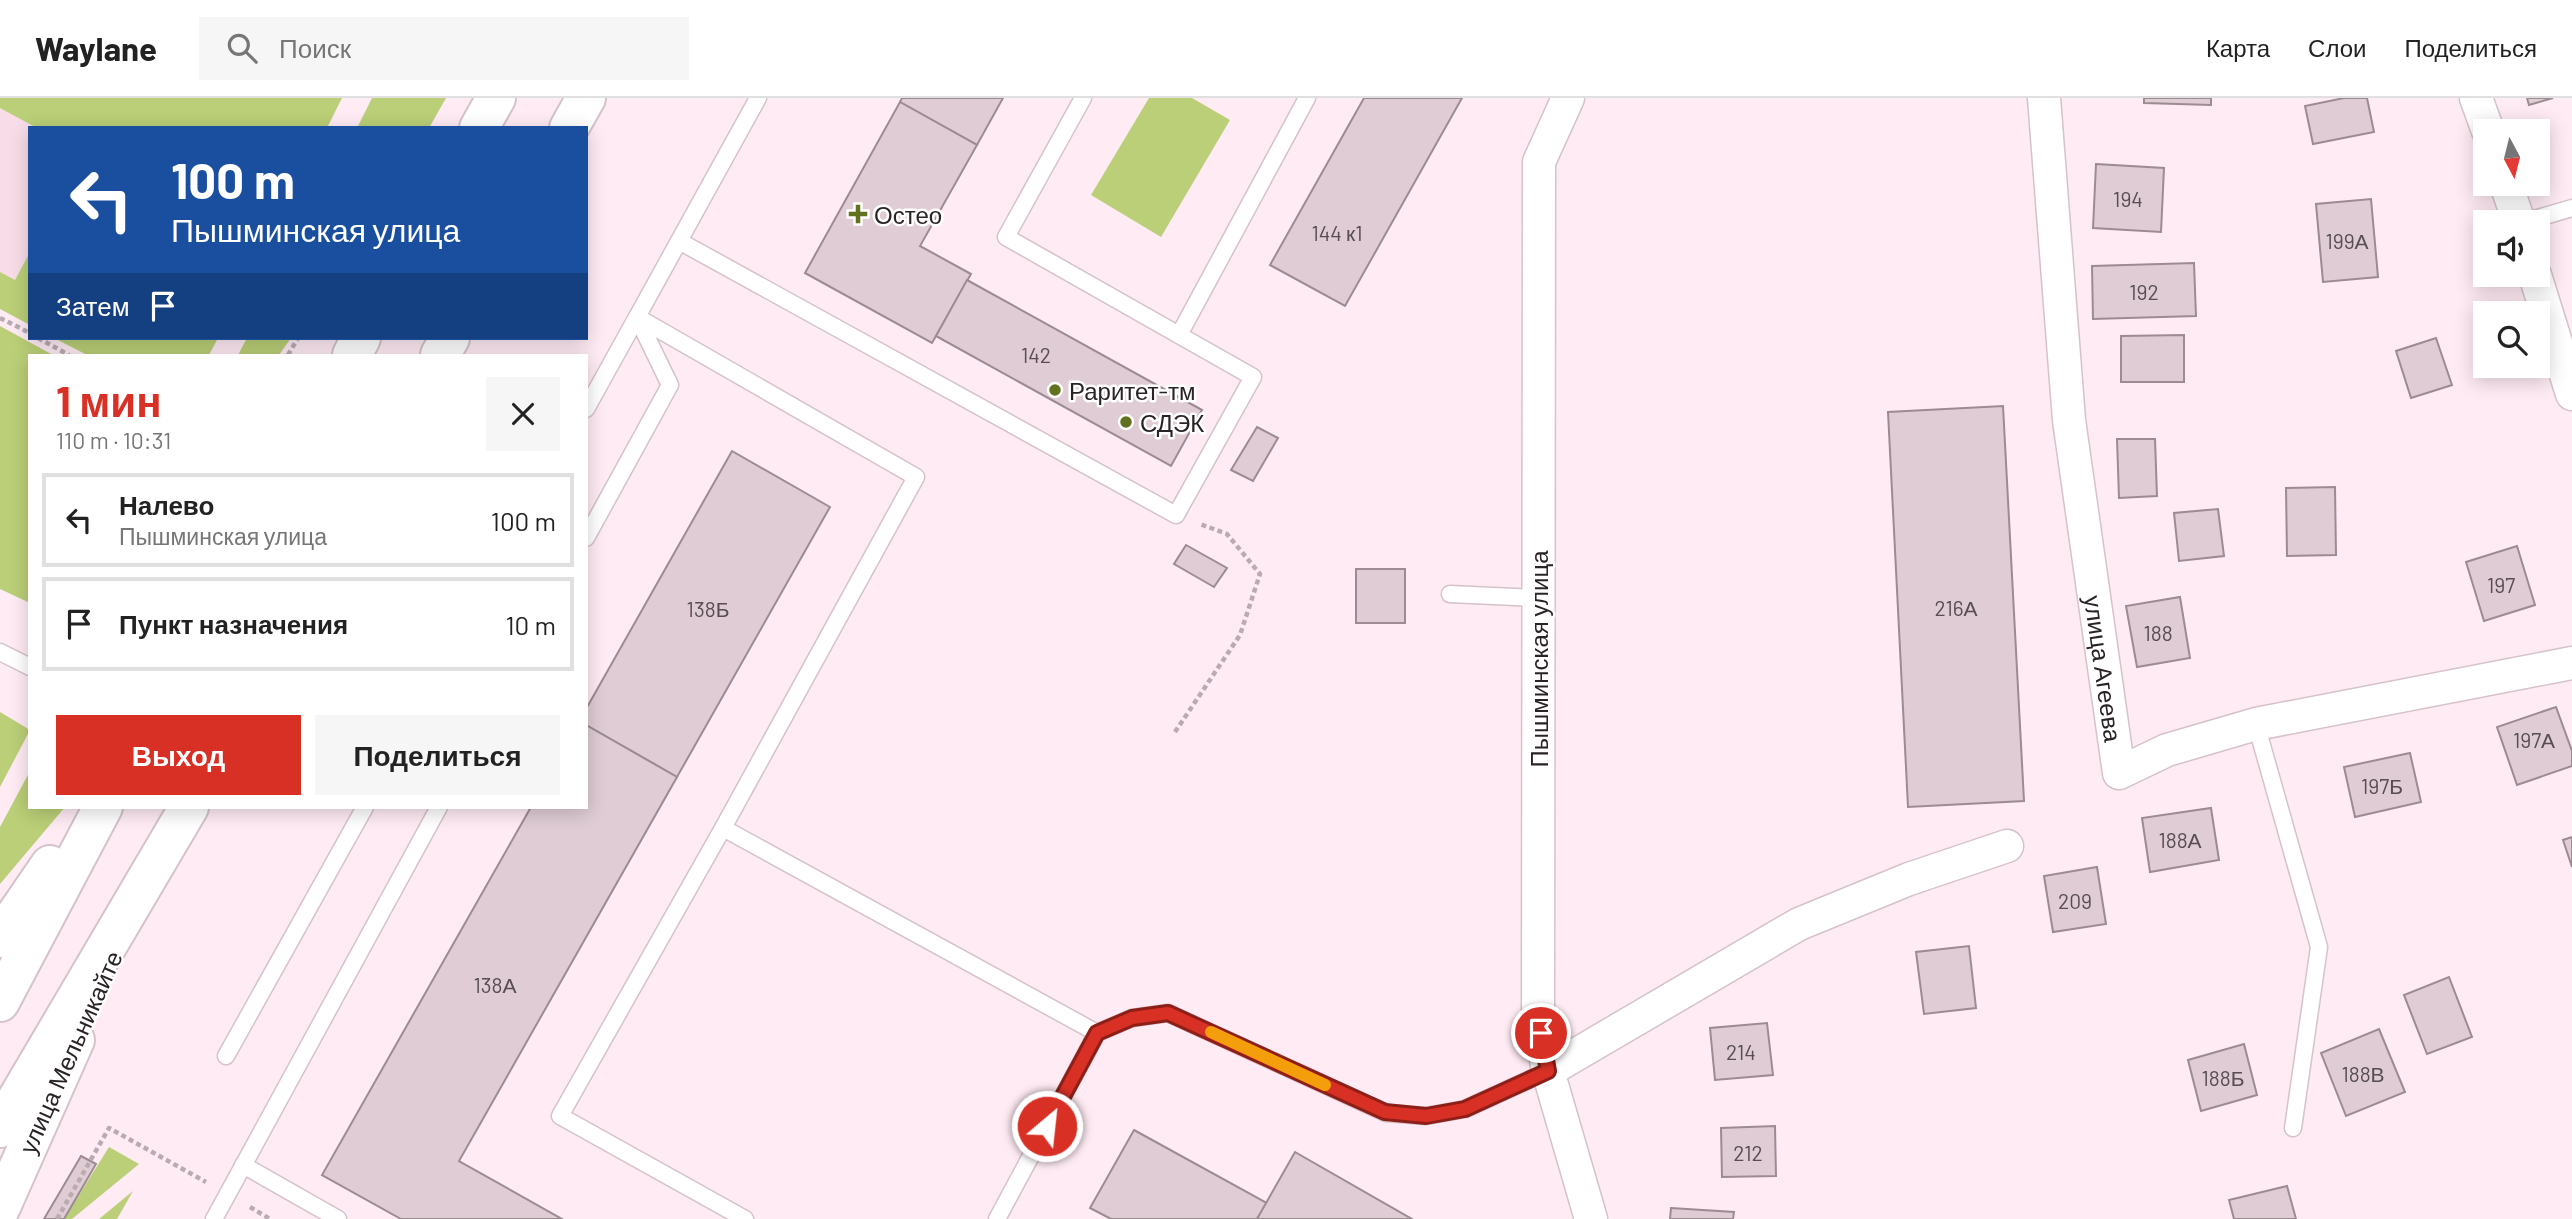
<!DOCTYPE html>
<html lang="ru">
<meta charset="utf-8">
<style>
body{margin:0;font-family:Barlow,sans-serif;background:#f6f6f6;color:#222;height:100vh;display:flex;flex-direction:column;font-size:26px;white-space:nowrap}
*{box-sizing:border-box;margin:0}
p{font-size:23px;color:#767676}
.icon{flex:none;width:38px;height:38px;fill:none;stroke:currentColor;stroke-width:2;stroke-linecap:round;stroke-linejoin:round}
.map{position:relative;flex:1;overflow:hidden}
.panel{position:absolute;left:28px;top:256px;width:560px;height:455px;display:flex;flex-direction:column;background:#fff;border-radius:0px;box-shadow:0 4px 18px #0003}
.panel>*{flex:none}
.top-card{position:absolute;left:28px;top:28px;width:560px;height:214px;border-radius:0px;box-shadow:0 4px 18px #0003;background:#1a4fa0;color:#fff;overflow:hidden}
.needle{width:46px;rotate:173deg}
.fabs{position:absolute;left:2473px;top:21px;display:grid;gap:14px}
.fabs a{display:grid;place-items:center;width:77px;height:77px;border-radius:0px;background:#fff;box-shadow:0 4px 18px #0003;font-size:35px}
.pin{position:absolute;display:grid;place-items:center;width:60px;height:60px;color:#fff;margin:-30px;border:4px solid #fff;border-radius:50%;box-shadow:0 2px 7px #0007}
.me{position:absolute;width:77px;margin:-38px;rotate:28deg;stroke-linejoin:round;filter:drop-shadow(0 0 5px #0008)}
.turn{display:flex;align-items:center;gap:24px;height:147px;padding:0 28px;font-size:32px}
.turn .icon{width:91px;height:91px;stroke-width:2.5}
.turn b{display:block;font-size:49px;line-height:60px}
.then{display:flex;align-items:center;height:66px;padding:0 28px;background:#0003;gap:14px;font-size:26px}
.round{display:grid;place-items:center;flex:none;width:74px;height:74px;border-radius:0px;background:#f6f6f6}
.headline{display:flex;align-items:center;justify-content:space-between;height:119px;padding:0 28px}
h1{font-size:42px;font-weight:700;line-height:52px;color:#d93025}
.cta{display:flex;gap:14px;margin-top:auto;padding:14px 28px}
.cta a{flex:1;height:80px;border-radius:0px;background:#d93025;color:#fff;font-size:28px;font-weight:700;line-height:80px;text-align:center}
.cta a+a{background:#f6f6f6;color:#222}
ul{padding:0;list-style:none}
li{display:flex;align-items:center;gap:21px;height:94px;margin:0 14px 10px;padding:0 14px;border:4px solid #e0e0e0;border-radius:0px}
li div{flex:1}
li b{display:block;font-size:26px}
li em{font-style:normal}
header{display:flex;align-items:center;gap:42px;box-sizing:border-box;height:98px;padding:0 35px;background:#fff;border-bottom:2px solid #e0e0e0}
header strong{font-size:33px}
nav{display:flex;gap:38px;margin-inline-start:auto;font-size:24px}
.search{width:490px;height:63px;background:#f6f6f6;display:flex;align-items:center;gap:18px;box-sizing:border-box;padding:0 24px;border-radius:0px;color:#767676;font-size:26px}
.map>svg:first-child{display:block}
</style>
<header>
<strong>Waylane</strong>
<div class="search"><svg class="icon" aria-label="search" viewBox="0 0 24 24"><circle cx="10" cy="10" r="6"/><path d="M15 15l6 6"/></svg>Поиск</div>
<nav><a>Карта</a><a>Слои</a><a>Поделиться</a></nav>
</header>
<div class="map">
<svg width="2572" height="1121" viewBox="0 0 2572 1121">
<rect width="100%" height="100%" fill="#ffebf4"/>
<polygon fill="#f8dde9" points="0,0 37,30 30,30 30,154 15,183 0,174"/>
<g fill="#bacf77">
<polygon points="0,0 342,0 327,30 37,30 0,10"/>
<polygon points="372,0 446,0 429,30 357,30"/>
<polygon points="1149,0 1192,0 1230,22 1161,139 1091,97"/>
<polygon points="30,154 30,227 0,211 0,174 15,182"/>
<polygon points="0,228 53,257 30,257 30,505 0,491"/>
<polygon points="54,240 218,240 209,257 87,257"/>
<polygon points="247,240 291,240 279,257 238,257"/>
<polygon points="0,614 30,632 0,689"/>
<polygon points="30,673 30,709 65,709 0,786 0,729"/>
<polygon points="109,1049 139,1066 72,1121 64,1121"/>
<polygon points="133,1093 117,1121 99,1121"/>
</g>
<g fill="#dfccd4" stroke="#9d8b92" stroke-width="2">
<polygon points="902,0 1003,0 977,47 900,4"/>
<polygon points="1364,0 1462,0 1345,208 1270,167"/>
<polygon points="2144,0 2211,0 2211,7 2144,5"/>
<polygon points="2344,0 2367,0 2374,34 2313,46 2305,8"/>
<polygon points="2527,0 2553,0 2529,7"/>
<polygon points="900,4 977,47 920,148 971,176 932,245 805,175"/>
<polygon points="2096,66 2164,70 2161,134 2093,130"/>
<polygon points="2371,101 2378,179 2323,184 2316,106"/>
<polygon points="2194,165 2196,218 2093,221 2092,168"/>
<polygon points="967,182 1202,312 1171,368 936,238"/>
<polygon points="2184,237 2184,284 2121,284 2121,238"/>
<polygon points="2436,240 2452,287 2411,300 2396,253"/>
<polygon points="2003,308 2024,703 1908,709 1888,314"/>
<polygon points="1257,329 1278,340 1253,383 1231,372"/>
<polygon points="2117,341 2155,341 2157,398 2119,400"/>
<polygon points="732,353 830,409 677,679 586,627 586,611"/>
<polygon points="2335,389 2336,457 2287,458 2286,390"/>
<polygon points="2218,411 2224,458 2179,463 2174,415"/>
<polygon points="1186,447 1227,470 1214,489 1174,466"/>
<polygon points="2517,448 2535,507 2484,523 2466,464"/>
<rect x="1356" y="471" width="49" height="54"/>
<polygon points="2180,499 2190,560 2137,569 2126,508"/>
<polygon points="2556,609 2572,653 2572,668 2517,687 2497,629"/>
<polygon points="586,627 677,679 459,1063 562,1121 401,1121 322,1077 531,709 586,709"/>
<polygon points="2410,655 2421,704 2355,719 2344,669"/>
<polygon points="2211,710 2219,762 2150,774 2142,720"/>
<polygon points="2572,739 2572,769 2563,742"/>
<polygon points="2097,769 2106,826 2053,834 2044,778"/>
<polygon points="1969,848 1976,910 1924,916 1916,854"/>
<polygon points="2449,879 2472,939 2427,956 2404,897"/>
<polygon points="1767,925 1773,977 1715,982 1710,930"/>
<polygon points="2379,931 2405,994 2346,1018 2321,955"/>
<polygon points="2244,946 2257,997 2201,1013 2188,962"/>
<polygon points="1775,1028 1776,1078 1722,1079 1721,1030"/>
<polygon points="1134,1032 1267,1105 1257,1121 1111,1121 1090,1110"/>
<polygon points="1295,1054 1412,1121 1257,1121"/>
<polygon points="81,1058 96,1066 64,1121 44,1121"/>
<polygon points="2287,1088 2296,1121 2234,1121 2229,1102"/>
<polygon points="1671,1110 1734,1114 1733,1121 1670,1121"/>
</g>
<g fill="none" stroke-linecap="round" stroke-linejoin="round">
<g stroke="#d5c2ca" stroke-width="19">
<g id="lane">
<polyline points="2524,124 2572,110"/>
<polyline points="679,143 1176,417 1253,279 1006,139 1083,0"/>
<polyline points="1179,237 1307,0"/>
<polyline points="586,311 637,219 916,379 723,730 560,1018 745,1121"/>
<polyline points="586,440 670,287 637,219 758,0"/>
<polyline points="1450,496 1538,500"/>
<polyline points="0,554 30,569"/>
<polyline points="2256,626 2319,849 2293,1030"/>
<polyline points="723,730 1097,935"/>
<polyline points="226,958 365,709"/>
<polyline points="243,1067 338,1121"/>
<polyline points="214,1121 439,709"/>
<polyline points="997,1121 1097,935 1132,920 1168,915 1386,1015 1426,1018 1465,1011 1548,973"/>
</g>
</g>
<g stroke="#d5c2ca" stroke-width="35">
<g id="street">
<polyline points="1568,0 1539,64 1538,916 1548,973 1591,1121"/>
<path id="s1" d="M2044 0 2069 322 2119 675 2167 652 2256 626 2572 565"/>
<polyline points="2476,0 2488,33"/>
<polyline points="2506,86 2519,124"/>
<polyline points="2535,177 2572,296"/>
<polyline points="1548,973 1799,826 1909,781 2007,748"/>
</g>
</g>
<g stroke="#d5c2ca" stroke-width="42">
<g id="secondary">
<polyline points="479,30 496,0"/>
<polyline points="569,30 586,0"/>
<polyline points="352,257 361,240"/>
<polyline points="440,257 450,240"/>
<polyline points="0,840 50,767"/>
<polyline points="0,904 103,709"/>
<polyline points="0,1030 189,709"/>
<polyline points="0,1111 75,942"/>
</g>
</g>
<g stroke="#baabb2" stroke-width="4.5" stroke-dasharray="5 3.5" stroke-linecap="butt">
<polyline points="0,220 30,235"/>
<polyline points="38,240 69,257"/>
<polyline points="288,257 298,240"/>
<polyline points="1175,634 1240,537 1260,476 1227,436 1200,426"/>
<polyline points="250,1109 270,1121"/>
<polyline points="57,1121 109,1030 206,1084"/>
</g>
<use href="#lane" stroke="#fff" stroke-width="16"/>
<use href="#street" stroke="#fff" stroke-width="32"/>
<use href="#secondary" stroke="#fff" stroke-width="38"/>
</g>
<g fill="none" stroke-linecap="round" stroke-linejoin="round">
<g stroke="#8d1f18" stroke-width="18">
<polyline id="route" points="1047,1028 1097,935 1132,920 1168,915 1385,1014 1426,1018 1465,1011 1548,973 1541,935"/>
</g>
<use href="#route" stroke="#d93025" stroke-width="12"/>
<polyline stroke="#f59e0b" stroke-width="12" points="1211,934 1325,987"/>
</g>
<g fill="#61711e" stroke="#fefefe" stroke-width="2.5">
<path d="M854.5 105.5h7v7h7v7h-7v7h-7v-7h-7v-7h7z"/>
<circle cx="1055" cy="292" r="7"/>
<circle cx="1126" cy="324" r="7"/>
</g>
<g text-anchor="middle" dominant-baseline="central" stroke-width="5" stroke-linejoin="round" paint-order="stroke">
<g font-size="21" fill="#574d52">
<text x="2128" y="100">194</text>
<text x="1337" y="134">144 к1</text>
<text x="2347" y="142">199А</text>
<text x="2144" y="193">192</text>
<text x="1036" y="256">142</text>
<text x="2501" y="486">197</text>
<text x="1956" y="509">216А</text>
<text x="708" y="510">138Б</text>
<text x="2158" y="534">188</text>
<text x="2534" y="641">197А</text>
<text x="2382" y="687">197Б</text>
<text x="2180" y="741">188А</text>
<text x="2075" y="802">209</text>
<text x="495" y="886">138А</text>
<text x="1741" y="953">214</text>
<text x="2363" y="975">188В</text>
<text x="2223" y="979">188Б</text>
<text x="1748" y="1054">212</text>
</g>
<g font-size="24" fill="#2a2326" stroke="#fefefe" text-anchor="start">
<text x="874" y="116">Остео</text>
<text x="1069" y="292">Раритет-тм</text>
<text x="1140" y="324">СДЭК</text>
</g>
<g font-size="24" fill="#2a2326" stroke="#fefefe">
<text transform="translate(1538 561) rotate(-90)">Пышминская улица</text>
<text stroke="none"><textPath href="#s1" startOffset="574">улица Агеева</textPath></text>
<text transform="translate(70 954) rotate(-66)">улица Мельникайте</text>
</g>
</g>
</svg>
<div class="fabs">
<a><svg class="needle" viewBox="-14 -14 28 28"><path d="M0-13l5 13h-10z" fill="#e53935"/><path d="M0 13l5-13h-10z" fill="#767676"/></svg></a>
<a><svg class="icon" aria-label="sound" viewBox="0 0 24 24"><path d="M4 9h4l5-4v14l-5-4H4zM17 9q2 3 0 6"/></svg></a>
<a><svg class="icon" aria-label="search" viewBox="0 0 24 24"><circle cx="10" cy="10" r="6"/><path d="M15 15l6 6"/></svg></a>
</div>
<div class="pin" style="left:1541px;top:935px;background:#d93025"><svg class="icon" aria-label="arrive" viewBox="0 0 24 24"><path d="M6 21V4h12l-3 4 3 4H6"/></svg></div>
<svg class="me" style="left:1047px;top:1028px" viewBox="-20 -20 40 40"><circle r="17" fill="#d93025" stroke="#fff" stroke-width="3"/><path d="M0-11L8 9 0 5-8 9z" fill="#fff"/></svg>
<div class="top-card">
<div class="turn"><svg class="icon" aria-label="left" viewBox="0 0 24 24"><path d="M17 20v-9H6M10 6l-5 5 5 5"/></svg><div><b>100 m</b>Пышминская улица</div></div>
<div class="then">Затем<svg class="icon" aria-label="arrive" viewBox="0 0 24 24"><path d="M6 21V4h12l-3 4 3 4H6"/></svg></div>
</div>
<section class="panel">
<div class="headline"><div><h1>1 мин</h1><p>110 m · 10:31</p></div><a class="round"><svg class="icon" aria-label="close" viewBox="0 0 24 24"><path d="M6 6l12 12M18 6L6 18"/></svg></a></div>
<ul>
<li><svg class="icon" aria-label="left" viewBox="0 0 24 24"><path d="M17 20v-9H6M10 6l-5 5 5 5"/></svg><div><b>Налево</b><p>Пышминская улица</p></div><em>100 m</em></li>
<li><svg class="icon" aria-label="arrive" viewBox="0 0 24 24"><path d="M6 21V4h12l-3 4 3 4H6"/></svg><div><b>Пункт назначения</b></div><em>10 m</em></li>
</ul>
<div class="cta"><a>Выход</a><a>Поделиться</a></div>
</section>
</div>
